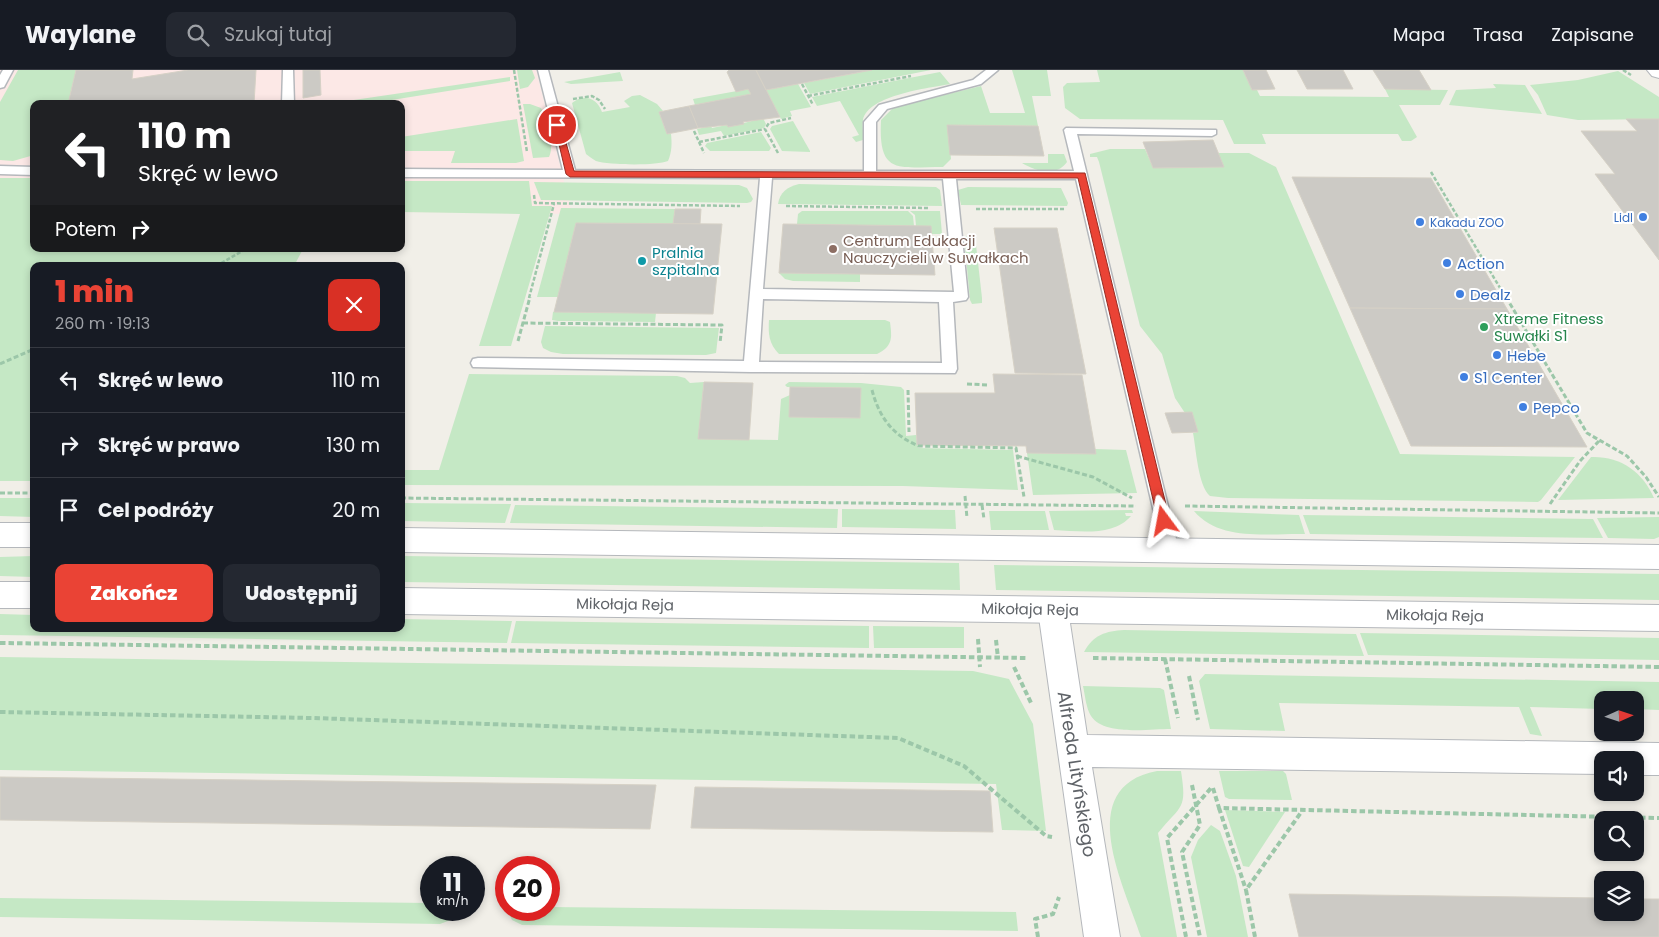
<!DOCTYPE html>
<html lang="pl">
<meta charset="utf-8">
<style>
body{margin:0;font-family:Poppins,sans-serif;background:#242831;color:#f1f3f6;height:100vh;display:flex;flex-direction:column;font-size:19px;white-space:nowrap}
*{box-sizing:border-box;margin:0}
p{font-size:16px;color:#9ea1a6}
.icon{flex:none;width:28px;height:28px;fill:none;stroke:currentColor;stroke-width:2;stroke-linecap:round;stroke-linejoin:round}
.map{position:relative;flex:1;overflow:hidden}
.sheet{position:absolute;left:30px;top:192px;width:375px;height:370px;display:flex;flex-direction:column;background:#171b24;border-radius:10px;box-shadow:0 2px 8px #0003}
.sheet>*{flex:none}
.hud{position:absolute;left:30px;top:30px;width:375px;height:152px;border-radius:10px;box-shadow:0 2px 8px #0003;background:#202124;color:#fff;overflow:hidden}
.needle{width:32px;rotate:87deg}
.controls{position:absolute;left:1594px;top:621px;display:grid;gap:10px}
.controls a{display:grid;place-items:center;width:50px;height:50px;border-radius:10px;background:#171b24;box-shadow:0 2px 8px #0003;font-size:25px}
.speed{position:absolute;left:420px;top:786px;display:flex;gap:10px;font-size:25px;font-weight:700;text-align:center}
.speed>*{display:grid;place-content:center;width:65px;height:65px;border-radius:50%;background:#171b24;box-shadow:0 2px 8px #0003;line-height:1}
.speed small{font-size:12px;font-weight:400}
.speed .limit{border:8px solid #d22;background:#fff;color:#111}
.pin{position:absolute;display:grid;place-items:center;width:42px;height:42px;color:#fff;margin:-21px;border:2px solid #fff;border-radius:50%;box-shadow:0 1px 5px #0007}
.me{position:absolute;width:55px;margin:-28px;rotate:347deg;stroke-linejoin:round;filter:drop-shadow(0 0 4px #0008)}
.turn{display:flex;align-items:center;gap:18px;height:105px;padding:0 25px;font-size:22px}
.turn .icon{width:65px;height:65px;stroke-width:2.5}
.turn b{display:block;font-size:35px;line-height:42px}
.then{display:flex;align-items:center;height:48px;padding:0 25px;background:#0003;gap:10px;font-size:19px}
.round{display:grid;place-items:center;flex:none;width:52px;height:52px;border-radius:10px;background:#242831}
.headline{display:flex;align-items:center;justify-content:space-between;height:85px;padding:0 25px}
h1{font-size:30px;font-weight:800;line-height:38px;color:#ea4335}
.primary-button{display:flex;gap:10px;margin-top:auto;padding:10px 25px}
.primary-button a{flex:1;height:58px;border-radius:10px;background:#ea4335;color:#fff;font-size:20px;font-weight:800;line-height:58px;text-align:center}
.primary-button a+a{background:#242831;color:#f1f3f6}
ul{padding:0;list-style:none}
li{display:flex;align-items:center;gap:15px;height:65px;padding:0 25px;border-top:1px solid #363941}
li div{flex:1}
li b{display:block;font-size:19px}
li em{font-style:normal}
header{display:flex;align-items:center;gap:30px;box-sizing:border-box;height:70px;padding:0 25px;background:#171b24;border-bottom:1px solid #363941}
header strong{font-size:24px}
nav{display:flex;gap:28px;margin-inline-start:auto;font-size:18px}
.search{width:350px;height:45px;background:#242831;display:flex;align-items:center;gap:12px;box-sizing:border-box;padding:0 18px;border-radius:10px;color:#9ea1a6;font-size:19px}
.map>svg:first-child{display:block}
</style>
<header>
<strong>Waylane</strong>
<div class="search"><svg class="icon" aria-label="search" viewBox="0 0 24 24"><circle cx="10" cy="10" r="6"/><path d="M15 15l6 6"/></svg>Szukaj tutaj</div>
<nav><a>Mapa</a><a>Trasa</a><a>Zapisane</a></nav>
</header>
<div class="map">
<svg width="1659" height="867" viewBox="0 0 1659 867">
<rect width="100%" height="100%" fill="#f1efe8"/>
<polygon fill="#fce8e6" points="0,0 536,0 572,144 401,142 401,34 34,34 34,138 0,137"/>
<g fill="#c5e8c5">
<polygon points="18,0 76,0 68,34 34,34 34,85 13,91 0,90 0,32"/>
<polygon points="517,0 532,0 535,8 528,17 520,19"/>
<polygon points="872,0 931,0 810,24 804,13"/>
<path d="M1012 0H1047L1051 26H1032L1038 56 948 55 951 89 943 97C898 97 878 106 881 50L892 39 903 35 981 16 990 43H1025Z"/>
<polygon points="1097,0 1243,0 1252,20 1257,20 1260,26 1389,27 1385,19 1448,20 1440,35 1399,35 1417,67 1411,71 1402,71 1398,64 1262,64 1266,74 1234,74 1223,50 1080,49 1065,38 1063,17 1067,13 1100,12"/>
<polygon points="1618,1 1659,27 1659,49 1578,50 1547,45 1538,25 1530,15 1578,10"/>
<polygon points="620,2 623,11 571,14 564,12"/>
<path d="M940 2 950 14C929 18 868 25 863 50 862 57 864 64 863 70L856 72 852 67 859 65 840 31 817 36 812 27Z"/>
<polygon points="510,7 510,11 367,34 347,34 347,31"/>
<polygon points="798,14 811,37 790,41 792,46 781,49 766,20"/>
<polygon points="1493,14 1525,15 1542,44 1449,35 1456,20 1496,18"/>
<polygon points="748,19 751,24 695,35 693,29"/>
<path d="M640 25 657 34 663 41 659 42 667 64H671C672 73 672 82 668 91 656 96 608 95 596 91 592 89 589 86 586 84L572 33C584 23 597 28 602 42L630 37 624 31 632 26Z"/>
<path d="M523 34H530L541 38C547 51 555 75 549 87L533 88Z"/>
<polygon points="763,48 766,54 764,58 724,66 721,61 699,65 697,59 711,56 712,58 727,55 729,57"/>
<polygon points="517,49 524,91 516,93 451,93 455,81 401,81 401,67"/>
<polygon points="793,51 810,81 810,82 782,81 770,59 772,56"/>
<polygon points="761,62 771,78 769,81 710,81 705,76 707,73"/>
<path d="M1110 79H1145L1153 98 1224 97 1218 83H1249L1276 97 1400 384 1575 387 1541 430 1538 432 1228 428 1210 426C1198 416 1196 378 1193 363L1198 362 1192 343H1185L1175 328 1162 284 1140 256 1099 92 1097 87H1090V84Z"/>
<path d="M1048 84H1064L1067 92C1055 108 1036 101 1022 93H1048Z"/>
<polygon points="0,108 34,108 34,179 303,179 294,196 34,196 34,411 0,411"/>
<polygon points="401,111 529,111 532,136 552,136 511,276 479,276 520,144 401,142"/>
<polygon points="534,112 739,115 747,118 753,129 751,132 747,133 541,130"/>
<path d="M799 114 936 117 940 120 942 136 778 134C780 122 787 117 799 114Z"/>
<polygon points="968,117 1061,118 1068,133 1067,136 961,135 958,120"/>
<polygon points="561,138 675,139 673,154 576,153 558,227 537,227"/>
<polygon points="802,141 908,141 913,146 914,156 797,154 798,144"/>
<polygon points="910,141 940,141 942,164 931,164 931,156 916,156 915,145"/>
<polygon points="964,166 975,166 982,228 982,233 972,234 970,230"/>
<polygon points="779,203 860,204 860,212 793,211 785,209"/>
<polygon points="553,242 555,242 656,243 655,252 558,251 552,250"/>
<path d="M769 250H885L890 252C892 268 893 276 877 284H779C769 274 768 264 769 250Z"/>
<polygon points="545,256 719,258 716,283 706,285 563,284 551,282 543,278 541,272"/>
<polygon points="469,304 677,306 685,308 690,313 704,312 698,369 778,370 781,329 790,325 790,347 860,348 861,318 787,317 785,315 789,312 861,313 901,317 904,320 906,366 916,365 918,378 1013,380 1018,420 903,416 401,415 401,400 439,400"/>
<polygon points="1095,379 1126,380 1137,423 1033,425 1027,383 1096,384"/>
<path d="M1591 387C1620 386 1642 401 1654 428L1558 430Z"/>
<polygon points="0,428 34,428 34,447 0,446"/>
<polygon points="401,433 511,434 505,453 401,451"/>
<polygon points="515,435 838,439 837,458 510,453"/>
<polygon points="842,439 955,440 956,459 842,457"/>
<path d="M1132 440 1133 443H1125L1126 446H1131C1113 467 1079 461 1054 460L1049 441Z"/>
<polygon points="989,441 1045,441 1049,460 991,460"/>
<path d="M1194 441 1299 445 1305 464C1269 463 1220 472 1194 441Z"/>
<polygon points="1303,445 1593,449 1603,468 1310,464"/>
<polygon points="1659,447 1659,467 1654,469 1608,468 1597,448"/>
<polygon points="34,486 34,507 0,506 0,487"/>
<polygon points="401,486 959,493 960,520 401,512"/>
<polygon points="994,495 1659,504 1659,530 996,520"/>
<polygon points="0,544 34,545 34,559 401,559 401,549 512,551 507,573 0,565"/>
<polygon points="516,551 869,556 869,578 511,573"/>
<polygon points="873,556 964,557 964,578 874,578"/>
<path d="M1124 560 1356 564 1364 586 1084 582C1093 565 1106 561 1124 560Z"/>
<polygon points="1360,563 1659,568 1659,590 1368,585"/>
<polygon points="0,587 973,601 1009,609 1033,654 1046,761 1002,760 996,714 0,700"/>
<polygon points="1205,604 1659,612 1659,640 1635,639 1635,630 1602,630 1602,639 1530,637 1542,666 1530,664 1519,637 1279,633 1285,661 1210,659 1199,611"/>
<path d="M1083 616 1160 618 1164 620 1171 659C1149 659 1104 666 1091 646 1086 638 1085 625 1083 616Z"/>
<path d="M1157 701H1181C1187 740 1182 734 1158 763L1177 867H1141C1125 817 1072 717 1157 701Z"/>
<polygon points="1219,701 1283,701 1286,704 1292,730 1229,729 1225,727"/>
<polygon points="1225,740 1285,742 1249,797 1243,796"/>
<polygon points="1211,755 1220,761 1236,806 1248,867 1207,867 1191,787 1198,770"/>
<polygon points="0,828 431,833 431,840 463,840 456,848 440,854 0,847"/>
<polygon points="549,837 1016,842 1018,861 522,855 512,850 507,840 549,840"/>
</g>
<g fill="#cccac5" stroke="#d6d1c6">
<polygon points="76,0 133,0 132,9 188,0 256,0 254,34 68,34"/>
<polygon points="303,0 320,0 321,25 303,28"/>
<polygon points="729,0 756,0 780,47 743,52 744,54 728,57 727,55 698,58 689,36 751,24 748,19 736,22 727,2"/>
<polygon points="756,0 872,0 766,20"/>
<polygon points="1243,0 1266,0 1275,19 1252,20"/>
<polygon points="1297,0 1343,0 1353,19 1307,19"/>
<polygon points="1373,0 1419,0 1431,20 1385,19"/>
<polygon points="689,36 698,58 667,64 659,42"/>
<polygon points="1626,49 1659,49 1659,190 1595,104 1615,104 1581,61 1637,61"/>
<polygon points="947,55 1038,56 1044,86 950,85"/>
<polygon points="1213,70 1224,97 1153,98 1143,72"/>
<polygon points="1292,107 1431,108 1507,239 1350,238"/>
<polygon points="675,139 701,139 700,154 673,154"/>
<polygon points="576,153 722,154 713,244 554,242"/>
<polygon points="783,154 931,156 935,205 779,203"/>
<polygon points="994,158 1057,158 1086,304 1015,303"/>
<polygon points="1350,238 1507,239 1587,377 1411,376"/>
<polygon points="993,304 1082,305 1096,384 1027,383 1026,376 917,375 915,323 995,323"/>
<polygon points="704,312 753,313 749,370 698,369"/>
<polygon points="790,317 861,318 860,348 789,347"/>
<polygon points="1192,342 1198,362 1172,363 1165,343"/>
<polygon points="0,707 656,715 650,759 0,750"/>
<polygon points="695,717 990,721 993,762 691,758"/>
<polygon points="1289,824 1602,828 1602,842 1635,842 1635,829 1659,829 1659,867 1299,867"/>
</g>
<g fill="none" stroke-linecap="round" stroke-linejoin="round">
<g stroke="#b5b8bc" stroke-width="3">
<g id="service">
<polygon points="3,0 13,0 4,17 0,18 0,5"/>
<polygon points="283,0 293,0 294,34 282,34"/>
<path d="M538 0H548L575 100 864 101V52L879 35 973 10 986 0H998L981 14 887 39 876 52V101H1074L1064 60 1066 58 1216 60V64L1212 66 1077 64 1179 481 1177 486 1171 488 1165 486 1163 481 1076 109H956L968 227 966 230 953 232 957 299 955 303 751 302 473 297 471 293 473 289 478 288 744 291 760 108 401 107V99L563 100ZM772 108 943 109 954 222 763 219ZM763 229 939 232 942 293 759 292Z"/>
<polygon points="0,96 34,97 34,105 0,104"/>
</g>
</g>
<g stroke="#b5b8bc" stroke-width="2">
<g id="minor">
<polygon points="1647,0 1659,0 1659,8 1652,6"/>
<polygon points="1053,527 1063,531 1068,540 1087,665 1659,673 1659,705 1635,705 1635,690 1602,690 1602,704 1092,697 1120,867 1084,867 1038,540 1043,531"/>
</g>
</g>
<g stroke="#b5b8bc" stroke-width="2">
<g id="tertiary">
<rect x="0" y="453" width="34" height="24"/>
<polygon points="401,458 1659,475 1659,499 401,482"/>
<rect x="0" y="512" width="34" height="26"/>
<polygon points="401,518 1659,535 1659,561 401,544"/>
</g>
</g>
<g stroke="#9cc7a9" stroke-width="2.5" stroke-dasharray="4 2" stroke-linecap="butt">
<polyline points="514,0 527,82"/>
<polyline points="1623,0 1631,5"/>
<polyline points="802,14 813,35"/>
<polyline points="808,26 911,6"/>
<polyline points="573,29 592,26 599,30 605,39"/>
<polyline points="694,61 704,83"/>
<polyline points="699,72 765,59"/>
<polyline points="778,83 765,59 769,53 791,48"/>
<polyline points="1431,102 1506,228"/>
<polyline points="534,125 535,133 740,136"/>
<polyline points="786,136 928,138"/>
<polyline points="976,139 1065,139"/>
<polyline points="216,196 246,179"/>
<polyline points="529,228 554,134"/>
</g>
<g stroke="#9cc7a9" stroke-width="3" stroke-dasharray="5 2.5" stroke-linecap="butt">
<polyline points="1506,227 1587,363 1627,386 1646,407 1659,427"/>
<polyline points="523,253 722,255 720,273"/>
<polyline points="518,271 530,227"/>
<polyline points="0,294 34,279"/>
<polyline points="967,314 989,315"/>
<path d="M872 320C879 347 893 366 919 376L1016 378 1024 427"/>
<polyline points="908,320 909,362"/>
<polyline points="1017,386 1093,407 1132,428"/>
<polyline points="0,423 34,423"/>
<polyline points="965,426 967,448"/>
<polyline points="401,428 1136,436"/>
<polyline points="1550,434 1580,391 1599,371"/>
<polyline points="982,435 984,449"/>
<polyline points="1185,436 1659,443"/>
</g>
<g stroke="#9cc7a9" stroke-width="4" stroke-dasharray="5.5 3" stroke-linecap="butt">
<polyline points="978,569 980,597"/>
<polyline points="996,570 998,588"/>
<polyline points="0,573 1027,588"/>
<polyline points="1093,588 1659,597"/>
<polyline points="1165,589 1178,648"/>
<polyline points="1014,597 1032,635"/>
<polyline points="1189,606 1198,650"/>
<polyline points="0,642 312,648 898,668 964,696 1046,766 1052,767"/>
<polyline points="1192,715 1200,755 1182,782 1200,867"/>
<polyline points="1213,718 1219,738 1659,748"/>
<polyline points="1219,738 1246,820"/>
<polyline points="1038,867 1035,849 1053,844 1059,827"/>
<polyline points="1186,867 1167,768 1212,717"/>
<polyline points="1255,867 1246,820 1302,741"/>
</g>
<use href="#service" fill="#fff" fill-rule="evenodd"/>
<use href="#minor" fill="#fff" fill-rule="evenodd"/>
<use href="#tertiary" fill="#fff" fill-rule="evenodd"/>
</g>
<polygon fill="#ea4335" stroke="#982c22" points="554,53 561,55 574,101 1085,103 1170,451 1168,454 1160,454 1158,451 1078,108 570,107 566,104"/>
<g fill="#3f7fe0" stroke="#fff" stroke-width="2">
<circle cx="1643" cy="147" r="5"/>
<circle cx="1420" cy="152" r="5"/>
<circle cx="1447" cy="193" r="5"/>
<circle cx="1460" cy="224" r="5"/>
<circle cx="1497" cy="285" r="5"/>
<circle cx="1464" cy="307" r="5"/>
<circle cx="1523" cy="337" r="5"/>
</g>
<circle fill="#8d6e63" stroke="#fff" stroke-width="2" cx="833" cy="179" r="5"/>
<circle fill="#0f9aa8" stroke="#fff" stroke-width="2" cx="642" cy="191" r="5"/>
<circle fill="#2e9e5b" stroke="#fff" stroke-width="2" cx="1484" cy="257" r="5"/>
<g text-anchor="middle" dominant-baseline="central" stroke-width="4" stroke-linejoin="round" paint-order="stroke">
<g font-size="12" fill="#366cbe" stroke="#fff" text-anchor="end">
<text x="1633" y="147">Lidl</text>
<text x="1430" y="152" text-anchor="start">Kakadu ZOO</text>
</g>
<g font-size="15" fill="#785e54" stroke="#fff" text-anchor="start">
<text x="843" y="170">Centrum Edukacji<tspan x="843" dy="17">Nauczycieli w Suwałkach</tspan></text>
</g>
<g font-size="15" fill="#0d838f" stroke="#fff" text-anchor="start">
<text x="652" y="182">Pralnia<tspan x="652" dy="17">szpitalna</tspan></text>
</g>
<g font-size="15" fill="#366cbe" stroke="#fff" text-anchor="start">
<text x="1457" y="193">Action</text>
<text x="1470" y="224">Dealz</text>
<text x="1507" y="285">Hebe</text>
<text x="1474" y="307">S1 Center</text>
<text x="1533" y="337">Pepco</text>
</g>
<g font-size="15" fill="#27864d" stroke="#fff" text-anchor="start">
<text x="1494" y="248">Xtreme Fitness<tspan x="1494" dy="17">Suwałki S1</tspan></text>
</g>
<g font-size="15" fill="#5f6368" stroke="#fff">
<text transform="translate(625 534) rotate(1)">Mikołaja Reja</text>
<text transform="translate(1030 539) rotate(1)">Mikołaja Reja</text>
<text transform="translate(1435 545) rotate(1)">Mikołaja Reja</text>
</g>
<g font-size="18" fill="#5f6368" stroke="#fff">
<text transform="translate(1077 704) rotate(81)">Alfreda Lityńskiego</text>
</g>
</g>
</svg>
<div class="controls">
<a><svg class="needle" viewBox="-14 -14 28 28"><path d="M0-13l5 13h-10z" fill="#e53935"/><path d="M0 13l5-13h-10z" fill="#9ea1a6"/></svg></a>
<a><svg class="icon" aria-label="sound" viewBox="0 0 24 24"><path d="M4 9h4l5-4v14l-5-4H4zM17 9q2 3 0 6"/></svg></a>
<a><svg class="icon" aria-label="search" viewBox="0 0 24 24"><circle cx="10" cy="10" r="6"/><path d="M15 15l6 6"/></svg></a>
<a><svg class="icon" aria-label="layers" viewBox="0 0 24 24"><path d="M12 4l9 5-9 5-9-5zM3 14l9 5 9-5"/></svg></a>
</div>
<div class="speed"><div>11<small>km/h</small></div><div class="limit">20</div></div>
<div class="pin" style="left:557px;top:55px;background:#d93025"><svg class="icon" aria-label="arrive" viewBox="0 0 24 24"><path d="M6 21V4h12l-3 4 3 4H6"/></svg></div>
<svg class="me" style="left:1164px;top:451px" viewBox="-20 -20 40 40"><path d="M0-17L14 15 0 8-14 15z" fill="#ea4335" stroke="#fff" stroke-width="4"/></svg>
<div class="hud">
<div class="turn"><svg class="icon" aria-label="left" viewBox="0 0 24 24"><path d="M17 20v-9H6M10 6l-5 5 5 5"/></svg><div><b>110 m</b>Skręć w lewo</div></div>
<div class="then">Potem<svg class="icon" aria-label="right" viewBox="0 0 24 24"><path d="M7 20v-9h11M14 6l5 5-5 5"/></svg></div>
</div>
<section class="sheet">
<div class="headline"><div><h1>1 min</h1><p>260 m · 19:13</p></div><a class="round" style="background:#d93025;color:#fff"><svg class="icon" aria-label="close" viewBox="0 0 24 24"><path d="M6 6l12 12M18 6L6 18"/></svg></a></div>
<ul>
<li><svg class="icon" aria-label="left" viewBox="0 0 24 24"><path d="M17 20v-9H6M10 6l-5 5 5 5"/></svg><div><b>Skręć w lewo</b></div><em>110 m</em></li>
<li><svg class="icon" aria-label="right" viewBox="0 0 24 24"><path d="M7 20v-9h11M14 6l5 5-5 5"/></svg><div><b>Skręć w prawo</b></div><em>130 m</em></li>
<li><svg class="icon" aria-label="arrive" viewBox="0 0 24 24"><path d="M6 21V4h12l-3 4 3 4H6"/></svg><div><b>Cel podróży</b></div><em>20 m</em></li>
</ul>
<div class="primary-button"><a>Zakończ</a><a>Udostępnij</a></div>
</section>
</div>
